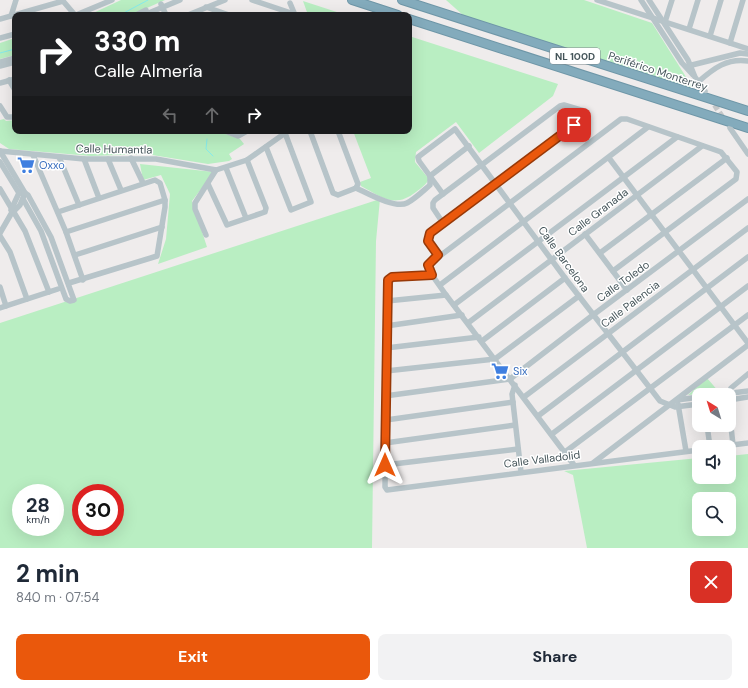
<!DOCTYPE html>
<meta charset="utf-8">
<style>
body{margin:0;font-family:"DM Sans",sans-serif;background:#f2f2f3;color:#1f2937;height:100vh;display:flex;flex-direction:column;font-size:15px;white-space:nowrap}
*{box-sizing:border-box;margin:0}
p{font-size:13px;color:#747a83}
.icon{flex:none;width:22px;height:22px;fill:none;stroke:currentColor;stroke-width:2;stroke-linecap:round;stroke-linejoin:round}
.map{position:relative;height:548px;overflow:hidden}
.side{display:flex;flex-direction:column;background:#fff;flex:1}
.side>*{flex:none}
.guide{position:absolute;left:12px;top:12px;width:400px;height:122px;border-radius:8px;box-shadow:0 4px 16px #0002;background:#202124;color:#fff;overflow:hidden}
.needle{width:26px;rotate:322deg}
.buttons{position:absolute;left:692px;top:388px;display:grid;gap:8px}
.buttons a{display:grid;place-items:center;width:44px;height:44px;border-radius:8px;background:#fff;box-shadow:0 4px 16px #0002;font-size:20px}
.speed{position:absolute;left:12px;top:484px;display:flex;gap:8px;font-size:20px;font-weight:700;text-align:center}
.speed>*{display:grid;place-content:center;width:52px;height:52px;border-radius:50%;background:#fff;box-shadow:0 4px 16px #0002;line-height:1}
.speed small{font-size:10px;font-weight:400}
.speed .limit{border:6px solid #d22;background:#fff;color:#111}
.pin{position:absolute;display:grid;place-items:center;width:34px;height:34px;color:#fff;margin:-17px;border-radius:8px;box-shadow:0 2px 6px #0006}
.me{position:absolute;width:44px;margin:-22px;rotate:0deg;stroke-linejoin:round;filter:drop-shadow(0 0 3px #0008)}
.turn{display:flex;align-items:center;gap:14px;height:84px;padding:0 16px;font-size:18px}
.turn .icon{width:52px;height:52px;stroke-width:2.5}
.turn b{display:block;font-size:28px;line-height:34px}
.lanes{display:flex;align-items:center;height:38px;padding:0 16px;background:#0003;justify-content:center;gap:20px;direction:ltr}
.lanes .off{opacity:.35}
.round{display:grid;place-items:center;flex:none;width:42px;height:42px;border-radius:8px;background:#f2f2f3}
.overview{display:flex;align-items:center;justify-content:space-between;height:68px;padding:0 16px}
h1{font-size:24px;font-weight:700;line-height:30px}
.primary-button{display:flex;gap:8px;margin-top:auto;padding:8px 16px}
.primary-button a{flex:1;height:46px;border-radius:8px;background:#ea580c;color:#fff;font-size:16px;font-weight:700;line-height:46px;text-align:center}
.primary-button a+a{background:#f2f2f3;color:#1f2937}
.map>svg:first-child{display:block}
</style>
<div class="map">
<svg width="748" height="548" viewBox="0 0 748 548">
<rect width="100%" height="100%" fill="#efecec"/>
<g fill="#b9eec2" fill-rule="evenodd">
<polygon points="121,0 165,0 131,15 89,15"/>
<polygon points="446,0 584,0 652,23 693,88 464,16"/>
<polygon points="303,1 346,15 308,15"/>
<path d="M409 36 558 84 553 96 479 153 456 122 416 152 415 162 429 179C426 185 421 188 416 192 394 209 382 197 361 186L360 182 371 178 353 131H409Z"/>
<polygon points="15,38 15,55 0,59 0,43"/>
<polygon points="4,119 6,121 15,120 15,131 217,131 240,139 244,144 229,154 232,159 229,161 208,164 146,154 91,156 9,149 0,143 0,120"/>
<polygon points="140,164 214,172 192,201 207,247 158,264 166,239 170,194 161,175 143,180"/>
<path d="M380 199 376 241 372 548H0V323ZM21 493H55V527H21ZM81 493H115V527H81Z"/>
<polygon points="707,378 719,392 688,395"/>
<path d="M748 454V548H587L573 475 564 471 699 458V477H729V456ZM699 499H729V529H699Z"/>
</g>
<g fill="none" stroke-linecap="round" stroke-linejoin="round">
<g stroke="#85ebeb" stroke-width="1">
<polyline points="120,15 148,0"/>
<polyline points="0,53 15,49"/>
<polyline points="207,139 206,149 213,156"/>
</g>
<polyline stroke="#c4c6c7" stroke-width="5.5" stroke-dasharray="5.5 3" stroke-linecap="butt" points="710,98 725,121"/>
<g stroke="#6e96a7" stroke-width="10">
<g id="highway">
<polyline points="352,0 398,15"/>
<polyline points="402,0 748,111"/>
<polyline points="409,19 748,128"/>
</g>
</g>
<g stroke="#b7c4c9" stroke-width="5.5">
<polyline points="252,0 294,14"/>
<polyline points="597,0 748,49"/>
<polyline points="641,0 682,63 693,75"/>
<polyline points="649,0 688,60 695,77 705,91"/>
<polyline points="63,1 75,15"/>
<polyline points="290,3 295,15"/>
<polyline points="161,4 166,15"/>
<polyline points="206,7 229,15"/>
<polyline points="76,15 112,0"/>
<polyline points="136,15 146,10"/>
<polyline points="144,15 180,0"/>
<polyline points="188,15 225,0"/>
<polyline points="11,16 16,0"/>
<polyline points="0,19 63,1"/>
<polyline points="665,22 672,0"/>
<polyline points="689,29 698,0"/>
<polyline points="710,36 721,0"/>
<polyline points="0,38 15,34"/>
<polyline points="730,43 743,0"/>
<polyline points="0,62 15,58"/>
<polyline points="0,66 15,62"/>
<polyline points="688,66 740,53 748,54"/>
<polyline points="9,80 15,90"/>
<path d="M698 82C714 68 727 58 748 61"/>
<polyline points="0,83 15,79"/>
<polyline points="0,106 7,117 15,117"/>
<polyline points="730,128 748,154"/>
<polyline points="225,131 238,136 247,131"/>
<polyline points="310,131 333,193 338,195 356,188"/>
<polyline points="338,131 358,184 356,188"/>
<polyline points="266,147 291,210 311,202 285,133"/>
<polyline points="0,151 84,159 156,159 216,170 247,160 288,131"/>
<polyline points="0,151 25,193 20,205 11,214 0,233"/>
<polyline points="33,155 66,232 83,280"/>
<polyline points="59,157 79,205"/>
<polyline points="131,158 143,183"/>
<polyline points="609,158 748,343"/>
<polyline points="84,159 99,198"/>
<polyline points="108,159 121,190"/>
<polyline points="0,162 19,193"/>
<polyline points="226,168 246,218"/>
<polyline points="430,176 469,146"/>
<polyline points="208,184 227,225 265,212 266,208 247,160"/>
<path d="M356 188C367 193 395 209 407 203 415 199 423 191 430 185V177"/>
<polyline points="0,189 25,231 49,292"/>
<polyline points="19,193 25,193 28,195 51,237 74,300 70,301 66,299 41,231 23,199"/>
<polyline points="443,194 419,161 418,157 455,129 565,278 660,401 675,407 699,404"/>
<polyline points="11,210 19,193"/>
<polyline points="58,212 155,180 160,183 165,200 165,207 157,256 69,283"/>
<polyline points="66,232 165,200"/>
<polyline points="585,234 627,290"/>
<polyline points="206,235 195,209 195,203 216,170"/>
<polyline points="0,236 10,252 27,299"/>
<polyline points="600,253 727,158"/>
<polyline points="75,255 162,227"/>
<path d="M438 255 428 241 430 233C482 195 533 155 585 116L584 111 564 105 560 106 435 200 433 203V208L443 223"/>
<polyline points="432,275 392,277 387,282 385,487 387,490 699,450"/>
<polyline points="440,285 648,127"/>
<polyline points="0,287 6,306"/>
<polyline points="387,301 446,295"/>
<polyline points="454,305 677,137"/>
<polyline points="0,308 58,289"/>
<polyline points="468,323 702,146"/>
<polyline points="386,326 462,315"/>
<polyline points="482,341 565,278"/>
<polyline points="386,348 479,337"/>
<polyline points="386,371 495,359 579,296"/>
<polyline points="515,385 512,394 521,472"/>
<polyline points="716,395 748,391"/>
<polyline points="728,395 731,388 748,374"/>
<polyline points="385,396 510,379 593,315 748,199"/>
<polyline points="524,397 748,228"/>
<polyline points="677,400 699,397"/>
<polyline points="729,400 748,397"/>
<polyline points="678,404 686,451"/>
<polyline points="729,408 733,445"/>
<polyline points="538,416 748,257"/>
<polyline points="386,420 513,402"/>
<polyline points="707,425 710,447"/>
<polyline points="552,434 748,286"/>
<polyline points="385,443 515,425"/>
<polyline points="716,447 748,443"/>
<polyline points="565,452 748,315"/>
<polyline points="593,463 748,345"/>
<polyline points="385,465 518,449"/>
<polyline points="574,465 446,295 432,275 428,265 621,119 627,119 721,152 737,172 736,179 613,271"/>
</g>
<use href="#highway" stroke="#83abbc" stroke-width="8"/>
</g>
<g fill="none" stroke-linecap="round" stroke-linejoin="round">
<g stroke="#983908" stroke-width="10">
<polyline id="route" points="385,465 388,280 392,277 432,275 428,265 438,255 428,241 430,233 574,125"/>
</g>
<use href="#route" stroke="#ea580c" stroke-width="7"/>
</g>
<defs>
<g id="supermarket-bare" transform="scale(1.38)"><path d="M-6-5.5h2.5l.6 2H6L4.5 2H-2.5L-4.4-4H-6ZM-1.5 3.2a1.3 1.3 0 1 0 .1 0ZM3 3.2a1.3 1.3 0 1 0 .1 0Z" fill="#3f7fe0" stroke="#fff" stroke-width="2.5" paint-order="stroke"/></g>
</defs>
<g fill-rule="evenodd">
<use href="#supermarket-bare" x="26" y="165"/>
<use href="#supermarket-bare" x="500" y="371"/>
</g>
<g text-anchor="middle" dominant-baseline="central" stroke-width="3" stroke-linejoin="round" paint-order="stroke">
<rect fill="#fff" stroke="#7c878b" stroke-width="1" x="550" y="48" width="50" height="16" rx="3"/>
<g font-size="10" font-weight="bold" fill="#445459">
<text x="575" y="56">NL 100D</text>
</g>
<g font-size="11" fill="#445459" stroke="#fff">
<text transform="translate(658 71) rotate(18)">Periférico Monterrey</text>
<text transform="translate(114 149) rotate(1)">Calle Humantla</text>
<text transform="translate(598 212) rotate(-37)">Calle Granada</text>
<text transform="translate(564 259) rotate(54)">Calle Barcelona</text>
<text transform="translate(623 281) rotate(-36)">Calle Toledo</text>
<text transform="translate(630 304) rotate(-37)">Calle Palencia</text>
<text transform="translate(542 459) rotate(-7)">Calle Valladolid</text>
</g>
<g font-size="11" fill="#366cbe" stroke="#fff" text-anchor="start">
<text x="39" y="165">Oxxo</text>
<text x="513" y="371">Six</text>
</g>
</g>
</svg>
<div class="buttons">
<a><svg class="needle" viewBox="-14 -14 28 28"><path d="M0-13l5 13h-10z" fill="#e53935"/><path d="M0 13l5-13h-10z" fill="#747a83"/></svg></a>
<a><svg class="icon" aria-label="sound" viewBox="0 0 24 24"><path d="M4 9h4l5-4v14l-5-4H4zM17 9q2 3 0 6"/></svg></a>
<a><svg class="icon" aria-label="search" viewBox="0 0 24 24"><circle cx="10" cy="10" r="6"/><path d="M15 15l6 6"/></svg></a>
</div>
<div class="speed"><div>28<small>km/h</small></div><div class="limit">30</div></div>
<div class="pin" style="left:574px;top:125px;background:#d93025"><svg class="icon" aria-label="arrive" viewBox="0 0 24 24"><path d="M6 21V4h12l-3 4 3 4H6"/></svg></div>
<svg class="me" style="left:385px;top:465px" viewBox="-20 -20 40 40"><path d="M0-17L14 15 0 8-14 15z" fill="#ea580c" stroke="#fff" stroke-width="4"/></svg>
<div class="guide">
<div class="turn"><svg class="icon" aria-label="right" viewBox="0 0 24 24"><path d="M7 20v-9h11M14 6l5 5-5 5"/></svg><div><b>330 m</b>Calle Almería</div></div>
<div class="lanes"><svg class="icon off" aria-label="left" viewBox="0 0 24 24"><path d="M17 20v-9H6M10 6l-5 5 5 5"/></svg><svg class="icon off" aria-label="ahead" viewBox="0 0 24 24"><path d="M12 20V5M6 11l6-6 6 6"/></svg><svg class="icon" aria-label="right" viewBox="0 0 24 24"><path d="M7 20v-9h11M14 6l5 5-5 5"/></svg></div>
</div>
</div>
<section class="side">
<div class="overview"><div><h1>2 min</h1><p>840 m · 07:54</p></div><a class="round" style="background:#d93025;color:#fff"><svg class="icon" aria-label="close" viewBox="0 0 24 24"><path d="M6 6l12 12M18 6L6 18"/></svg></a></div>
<div class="primary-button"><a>Exit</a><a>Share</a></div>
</section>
